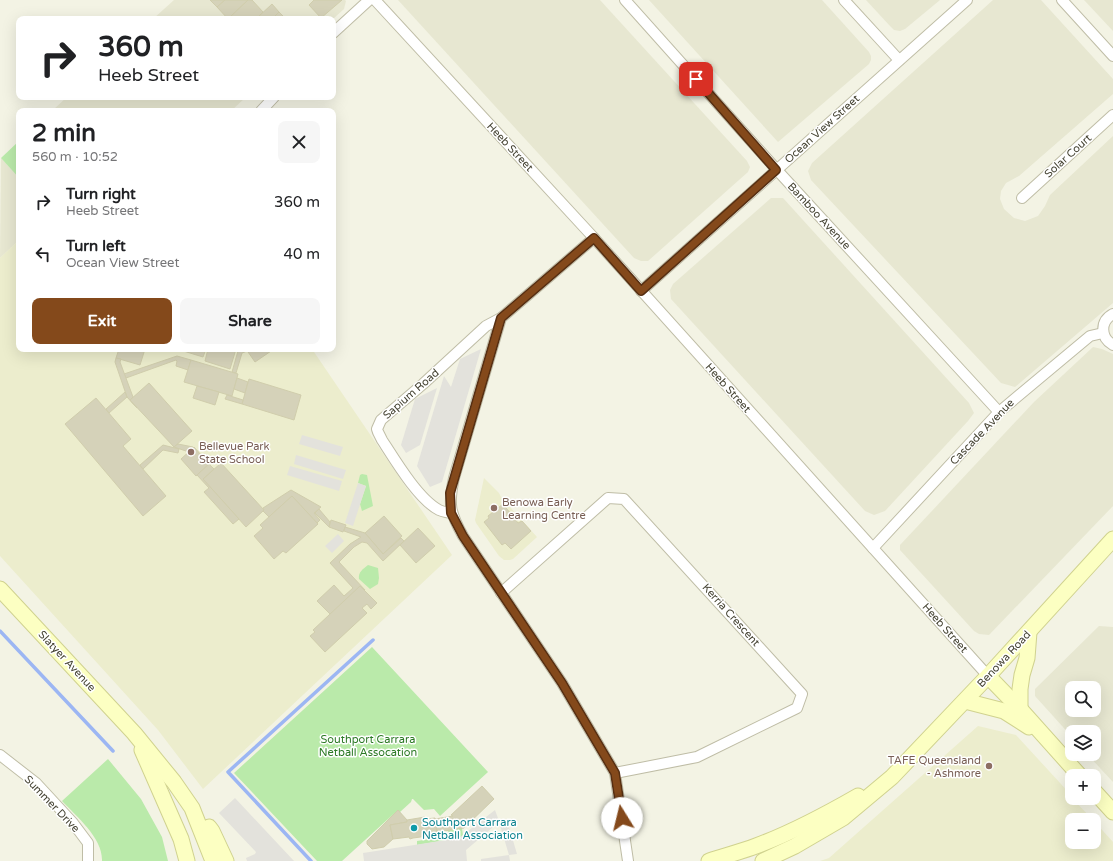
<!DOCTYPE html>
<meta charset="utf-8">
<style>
body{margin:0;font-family:"Varela Round",sans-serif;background:#f6f6f6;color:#202124;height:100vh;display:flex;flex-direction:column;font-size:15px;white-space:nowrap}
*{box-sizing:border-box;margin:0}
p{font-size:13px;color:#757577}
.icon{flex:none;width:22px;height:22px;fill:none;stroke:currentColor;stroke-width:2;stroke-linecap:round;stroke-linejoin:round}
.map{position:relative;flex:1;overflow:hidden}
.sheet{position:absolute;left:16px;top:108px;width:320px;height:244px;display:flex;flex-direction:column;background:#fff;border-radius:8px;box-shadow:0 4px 16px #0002}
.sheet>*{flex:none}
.banner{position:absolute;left:16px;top:16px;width:320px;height:84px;border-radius:8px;box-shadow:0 4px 16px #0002;background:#fff;color:#202124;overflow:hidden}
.buttons{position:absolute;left:1065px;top:681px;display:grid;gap:8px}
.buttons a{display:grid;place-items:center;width:36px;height:36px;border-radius:8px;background:#fff;box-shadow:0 4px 16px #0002;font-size:20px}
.pin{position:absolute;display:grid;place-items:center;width:34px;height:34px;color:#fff;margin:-17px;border-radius:8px;box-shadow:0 2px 6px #0006}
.me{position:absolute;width:44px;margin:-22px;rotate:351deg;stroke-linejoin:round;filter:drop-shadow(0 0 3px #0008)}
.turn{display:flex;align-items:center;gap:14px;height:84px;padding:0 16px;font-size:18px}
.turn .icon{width:52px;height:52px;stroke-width:2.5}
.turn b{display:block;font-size:28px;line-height:34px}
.round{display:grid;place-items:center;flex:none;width:42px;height:42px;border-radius:8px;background:#f6f6f6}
.headline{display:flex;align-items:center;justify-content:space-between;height:68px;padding:0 16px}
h1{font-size:24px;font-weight:700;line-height:30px}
.cta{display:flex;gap:8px;margin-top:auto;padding:8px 16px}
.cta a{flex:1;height:46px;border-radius:8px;background:#84491b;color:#fff;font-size:16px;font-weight:700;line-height:46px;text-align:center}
.cta a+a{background:#f6f6f6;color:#202124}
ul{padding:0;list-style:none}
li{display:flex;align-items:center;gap:12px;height:52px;padding:0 16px}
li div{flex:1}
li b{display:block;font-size:15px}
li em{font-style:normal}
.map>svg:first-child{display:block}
</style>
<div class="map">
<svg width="1113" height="861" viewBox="0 0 1113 861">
<rect width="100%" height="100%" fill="#f3f3e4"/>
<g fill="#e7e7d1" fill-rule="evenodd">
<polygon points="174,0 345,0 346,1 344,9 333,19 153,19"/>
<polygon points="398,0 600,0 747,161 750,167 748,172 648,261 641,261 634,258"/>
<polygon points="649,0 822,0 869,52 871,56 871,60 869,64 778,142"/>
<polygon points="866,0 940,0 905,29 900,31 894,30 890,26"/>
<polygon points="993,0 1041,0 1113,79 1113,94 1019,176 1006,183 1001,191 1000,199 1004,209 1014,218 1025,221 1038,216 1045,206 1050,195 1113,136 1113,303 1015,387 1001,383 811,180 808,171 812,163"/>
<polygon points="1084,0 1113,0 1113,31"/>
<polygon points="67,97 246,97 231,111 52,111"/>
<polygon points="1,158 19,178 19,240 0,258"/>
<polygon points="771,198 783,198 969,403 974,413 968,421 885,511 874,515 865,511 671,299 670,290 673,284"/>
<polygon points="1093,347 1102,349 1113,354 1113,506 989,635 979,634 974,631 900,550 900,545 1034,402"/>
<path d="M1099 626 1113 627V782L1087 754H1094V732H1072V737L1035 696V689ZM1072 688H1094V710H1072Z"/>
</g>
<g fill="#ecedcd">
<polygon points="19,240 19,349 312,349 452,555 203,789 158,730 0,556 0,258"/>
<polygon points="484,478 499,493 501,497 537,537 513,559 510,560 504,560 499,556 476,523 475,520"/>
<polygon points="978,726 1016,735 1072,796 1072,798 1093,820 1072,820 1072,842 1094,842 1094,821 1113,842 1113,861 820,861 829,858"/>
</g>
<g fill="#baeaaa">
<polygon points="19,141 19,178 1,158"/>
<polygon points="362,474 367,475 373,506 362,511 360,504 366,486 358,483 360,475"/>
<path d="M368 565 378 568 379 578 378 584 370 589 359 579C358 572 363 569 368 565Z"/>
<polygon points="372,647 488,772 440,816 434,809 424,810 413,799 412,799 411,802 400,812 398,810 342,861 317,861 234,773"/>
<path d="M108 759 141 799 162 837 168 861H102C103 838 77 817 62 801Z"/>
<polygon points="462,828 463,836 459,838 417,845 417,841 449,836 448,830"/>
</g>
<g fill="#e3e2dc">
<polygon points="481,349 442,482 430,487 417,466 444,376 451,387 460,359"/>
<polygon points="437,388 420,445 406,453 401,445 415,399"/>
<polygon points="302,435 343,447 340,456 299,444"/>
<polygon points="296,455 346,470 343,479 294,464"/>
<polygon points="290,466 342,481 339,491 287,475"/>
<polygon points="358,483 366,486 353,526 345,523"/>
<polygon points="338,534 344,541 332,553 325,546"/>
<polygon points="235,798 294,861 247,861 246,858 255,854 256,852 219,813"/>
<polygon points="495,810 499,821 507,820 517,854 509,855 510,861 481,861 481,859 509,855 499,822 466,850 467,861 364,861 363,853 459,838"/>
</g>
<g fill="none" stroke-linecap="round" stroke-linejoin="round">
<g stroke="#9cb6f3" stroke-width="3.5">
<polyline points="0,631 113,751"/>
<polyline points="311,861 228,772 373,640"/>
</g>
</g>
<g fill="#d5d2b9" stroke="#d0cdac">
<polygon points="210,0 225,0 217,7"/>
<polygon points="225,0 248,0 228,19 217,7"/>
<polygon points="248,0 252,0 263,12 256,19 228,19"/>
<polygon points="314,0 342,0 321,18 309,5"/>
<polygon points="272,4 279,12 272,19 256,19"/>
<polygon points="279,12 286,19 272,19"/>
<polygon points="119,349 145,349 140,365 116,358"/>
<polygon points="177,349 206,349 203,357"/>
<polygon points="208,349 236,349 230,369 205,361"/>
<polygon points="241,349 246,349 247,351 242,353 236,373 232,372 238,351"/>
<polygon points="246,349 274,349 255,362"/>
<polygon points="177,356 191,360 188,370 176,366 177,361 176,360 126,378 124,374"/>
<polygon points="116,358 121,359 120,362 133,397 130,400 137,408 127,397 115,362"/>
<polygon points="191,360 238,374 232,396 184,382"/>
<polygon points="237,378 248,382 245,393 234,389"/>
<polygon points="249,379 301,395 294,420 242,404"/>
<polygon points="149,383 192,431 174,447 130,400"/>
<polygon points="197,386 219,392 215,405 193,398"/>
<polygon points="125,392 127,397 109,413 106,409"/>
<polygon points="227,395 243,400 242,404 225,399"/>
<polygon points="96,398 131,439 123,446 166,496 143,516 65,424"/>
<polygon points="178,444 193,447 189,452 174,447"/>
<polygon points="163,445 179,449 178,453 163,450 143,469 140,465"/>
<polygon points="194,447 209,464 196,476 181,459"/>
<polygon points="221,463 264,510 246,527 203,479"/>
<polygon points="209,464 214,469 203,479 239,519 233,524 204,492 209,488 197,475"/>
<polygon points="291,490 321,507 314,513 320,520 317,523 292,496 269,517 263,511 264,510 263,508"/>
<polygon points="292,496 318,524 286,553 283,551 274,559 254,536 263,528 260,525"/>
<polygon points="503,504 518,523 522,521 531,531 511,549 505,543 502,545 484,522 489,518 488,516"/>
<polygon points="319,509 330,522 329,527 315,513"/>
<polygon points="384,516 402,536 383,554 365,533"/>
<polygon points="331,520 346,525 343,532 329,527"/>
<polygon points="345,527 365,533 383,554 401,538 404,541 383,561 367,543 362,542 354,547 339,562 365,590 355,600 354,598 333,617 317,601 334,585 344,596 353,588 330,563 350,544 361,537 344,531"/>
<polygon points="418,528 435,546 416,563 400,545"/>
<polygon points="360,586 377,603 371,609 367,604 362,608 367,613 325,652 310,636 315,632 313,630"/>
<polygon points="482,786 494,799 464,828 437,832 435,819 453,816 451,815"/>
<polygon points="398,810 407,820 407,822 390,825 393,839 384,847 372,849 367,844 367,841"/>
<polygon points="425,817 425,819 435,818 437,833 428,834 428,836 413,838 410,839 409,837 393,839 390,825 407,822 407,820"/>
</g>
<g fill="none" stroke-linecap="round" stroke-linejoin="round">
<g stroke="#bfbda6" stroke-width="12">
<g id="street">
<polyline points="375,0 594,238 988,676"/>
<polyline points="625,0 777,170 999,412"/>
<polyline points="844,0 899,60"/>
<polyline points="1062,0 1113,56"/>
<polyline points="333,33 369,0"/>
<polyline points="261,111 274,97"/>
<polyline points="1022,198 1113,115"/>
<path d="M594 238 501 318 454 478C448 504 450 513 463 536L562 683 615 773 628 861"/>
<polyline points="641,291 967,0"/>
<path d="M1113 314C1100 321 1100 337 1113 345"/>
<path d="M451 513C447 512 443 512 439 510 418 499 395 460 382 440L378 432 377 429 381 420 423 384 486 326 501 318"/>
<polyline points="873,548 999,412 1090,336 1103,333"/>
<polyline points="501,593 608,498 624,499 802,694 797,708 697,757 615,773"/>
<polyline points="0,755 36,783 73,823 88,843 88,861"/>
</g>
</g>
<g stroke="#d0d28f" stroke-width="17">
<g id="secondary">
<polyline points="0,589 134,733 174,782 192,808 213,861"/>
<polyline points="988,676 1020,709 1080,776"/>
<polyline points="965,701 1004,711 1029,727"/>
<polyline points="1020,709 1020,689 1022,675 1027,658 1029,632"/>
<polyline points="142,750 181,839 187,861"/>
<polyline points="1094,791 1113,812"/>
<polyline points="209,827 212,831 226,861"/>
<path d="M709 861C724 856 740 852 756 846 791 833 825 815 858 796"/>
<polyline points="763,861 795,846 843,818 892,777 988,676 1113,539"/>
</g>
</g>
<use href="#street" stroke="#fff" stroke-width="10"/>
<use href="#secondary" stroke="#fcffc2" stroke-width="15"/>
</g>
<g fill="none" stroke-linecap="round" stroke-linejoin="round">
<g stroke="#562f12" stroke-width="10">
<polyline id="route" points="622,818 615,773 562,683 463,536 451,513 450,493 501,318 594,238 641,291 776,170 696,79"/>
</g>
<use href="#route" stroke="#84491b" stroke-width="7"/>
</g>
<g fill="#8d6e63" stroke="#fff" stroke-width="1.5">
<circle cx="191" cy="452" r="4"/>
<circle cx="494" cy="508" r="4"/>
<circle cx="989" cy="766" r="4"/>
</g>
<circle fill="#0f9aa8" stroke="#fff" stroke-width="1.5" cx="414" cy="828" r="4"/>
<g text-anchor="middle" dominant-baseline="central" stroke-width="3" stroke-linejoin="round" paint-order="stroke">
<g font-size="11" fill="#454333" stroke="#fff">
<text transform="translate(822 129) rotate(-42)">Ocean View Street</text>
<text transform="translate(510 147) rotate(47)">Heeb Street</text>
<text transform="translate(1068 156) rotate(-42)">Solar Court</text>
<text transform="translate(819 216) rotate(47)">Bamboo Avenue</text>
<text transform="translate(728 388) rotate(48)">Heeb Street</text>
<text transform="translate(411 394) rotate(-41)">Sapium Road</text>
<text transform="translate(982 432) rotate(-46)">Cascade Avenue</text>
<text transform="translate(731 615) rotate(48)">Kerria Crescent</text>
<text transform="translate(945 628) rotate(48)">Heeb Street</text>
<text transform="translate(1004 659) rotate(-47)">Benowa Road</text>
<text transform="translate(67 661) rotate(47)">Slatyer Avenue</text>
<text transform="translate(52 804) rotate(46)">Summer Drive</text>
</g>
<g font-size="11" fill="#785e54" stroke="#fff" text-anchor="start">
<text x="199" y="446">Bellevue Park<tspan x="199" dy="13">State School</tspan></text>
<text x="502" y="502">Benowa Early<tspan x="502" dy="13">Learning Centre</tspan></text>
<text x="981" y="760" text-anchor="end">TAFE Queensland<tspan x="981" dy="13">- Ashmore</tspan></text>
</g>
<g font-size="11" fill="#2b7924" stroke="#fff">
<text x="368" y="739">Southport Carrara<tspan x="368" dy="13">Netball Assocation</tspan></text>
</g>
<g font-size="11" fill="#0d838f" stroke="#fff" text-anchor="start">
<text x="422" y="822">Southport Carrara<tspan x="422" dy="13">Netball Association</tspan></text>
</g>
</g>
</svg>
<div class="buttons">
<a><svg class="icon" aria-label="search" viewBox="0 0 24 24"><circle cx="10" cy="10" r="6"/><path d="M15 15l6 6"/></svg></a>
<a><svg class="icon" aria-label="layers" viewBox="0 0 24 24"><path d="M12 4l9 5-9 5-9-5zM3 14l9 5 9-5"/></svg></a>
<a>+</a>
<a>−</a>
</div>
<div class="pin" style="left:696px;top:79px;background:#d93025"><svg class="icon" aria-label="arrive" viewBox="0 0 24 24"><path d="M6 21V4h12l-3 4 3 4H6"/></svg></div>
<svg class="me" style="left:622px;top:818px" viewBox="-20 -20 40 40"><circle r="19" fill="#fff"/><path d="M0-13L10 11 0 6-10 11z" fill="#84491b"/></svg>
<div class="banner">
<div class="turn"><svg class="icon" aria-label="right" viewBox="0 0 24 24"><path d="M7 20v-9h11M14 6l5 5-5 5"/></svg><div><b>360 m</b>Heeb Street</div></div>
</div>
<section class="sheet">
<div class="headline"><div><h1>2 min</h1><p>560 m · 10:52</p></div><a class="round"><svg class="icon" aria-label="close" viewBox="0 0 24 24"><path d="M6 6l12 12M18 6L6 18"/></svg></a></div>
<ul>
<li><svg class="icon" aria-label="right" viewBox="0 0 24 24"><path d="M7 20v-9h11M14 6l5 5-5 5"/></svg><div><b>Turn right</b><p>Heeb Street</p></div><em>360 m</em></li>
<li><svg class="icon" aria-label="left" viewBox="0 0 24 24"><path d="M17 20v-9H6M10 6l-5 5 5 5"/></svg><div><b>Turn left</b><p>Ocean View Street</p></div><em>40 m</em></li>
</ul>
<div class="cta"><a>Exit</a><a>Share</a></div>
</section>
</div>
